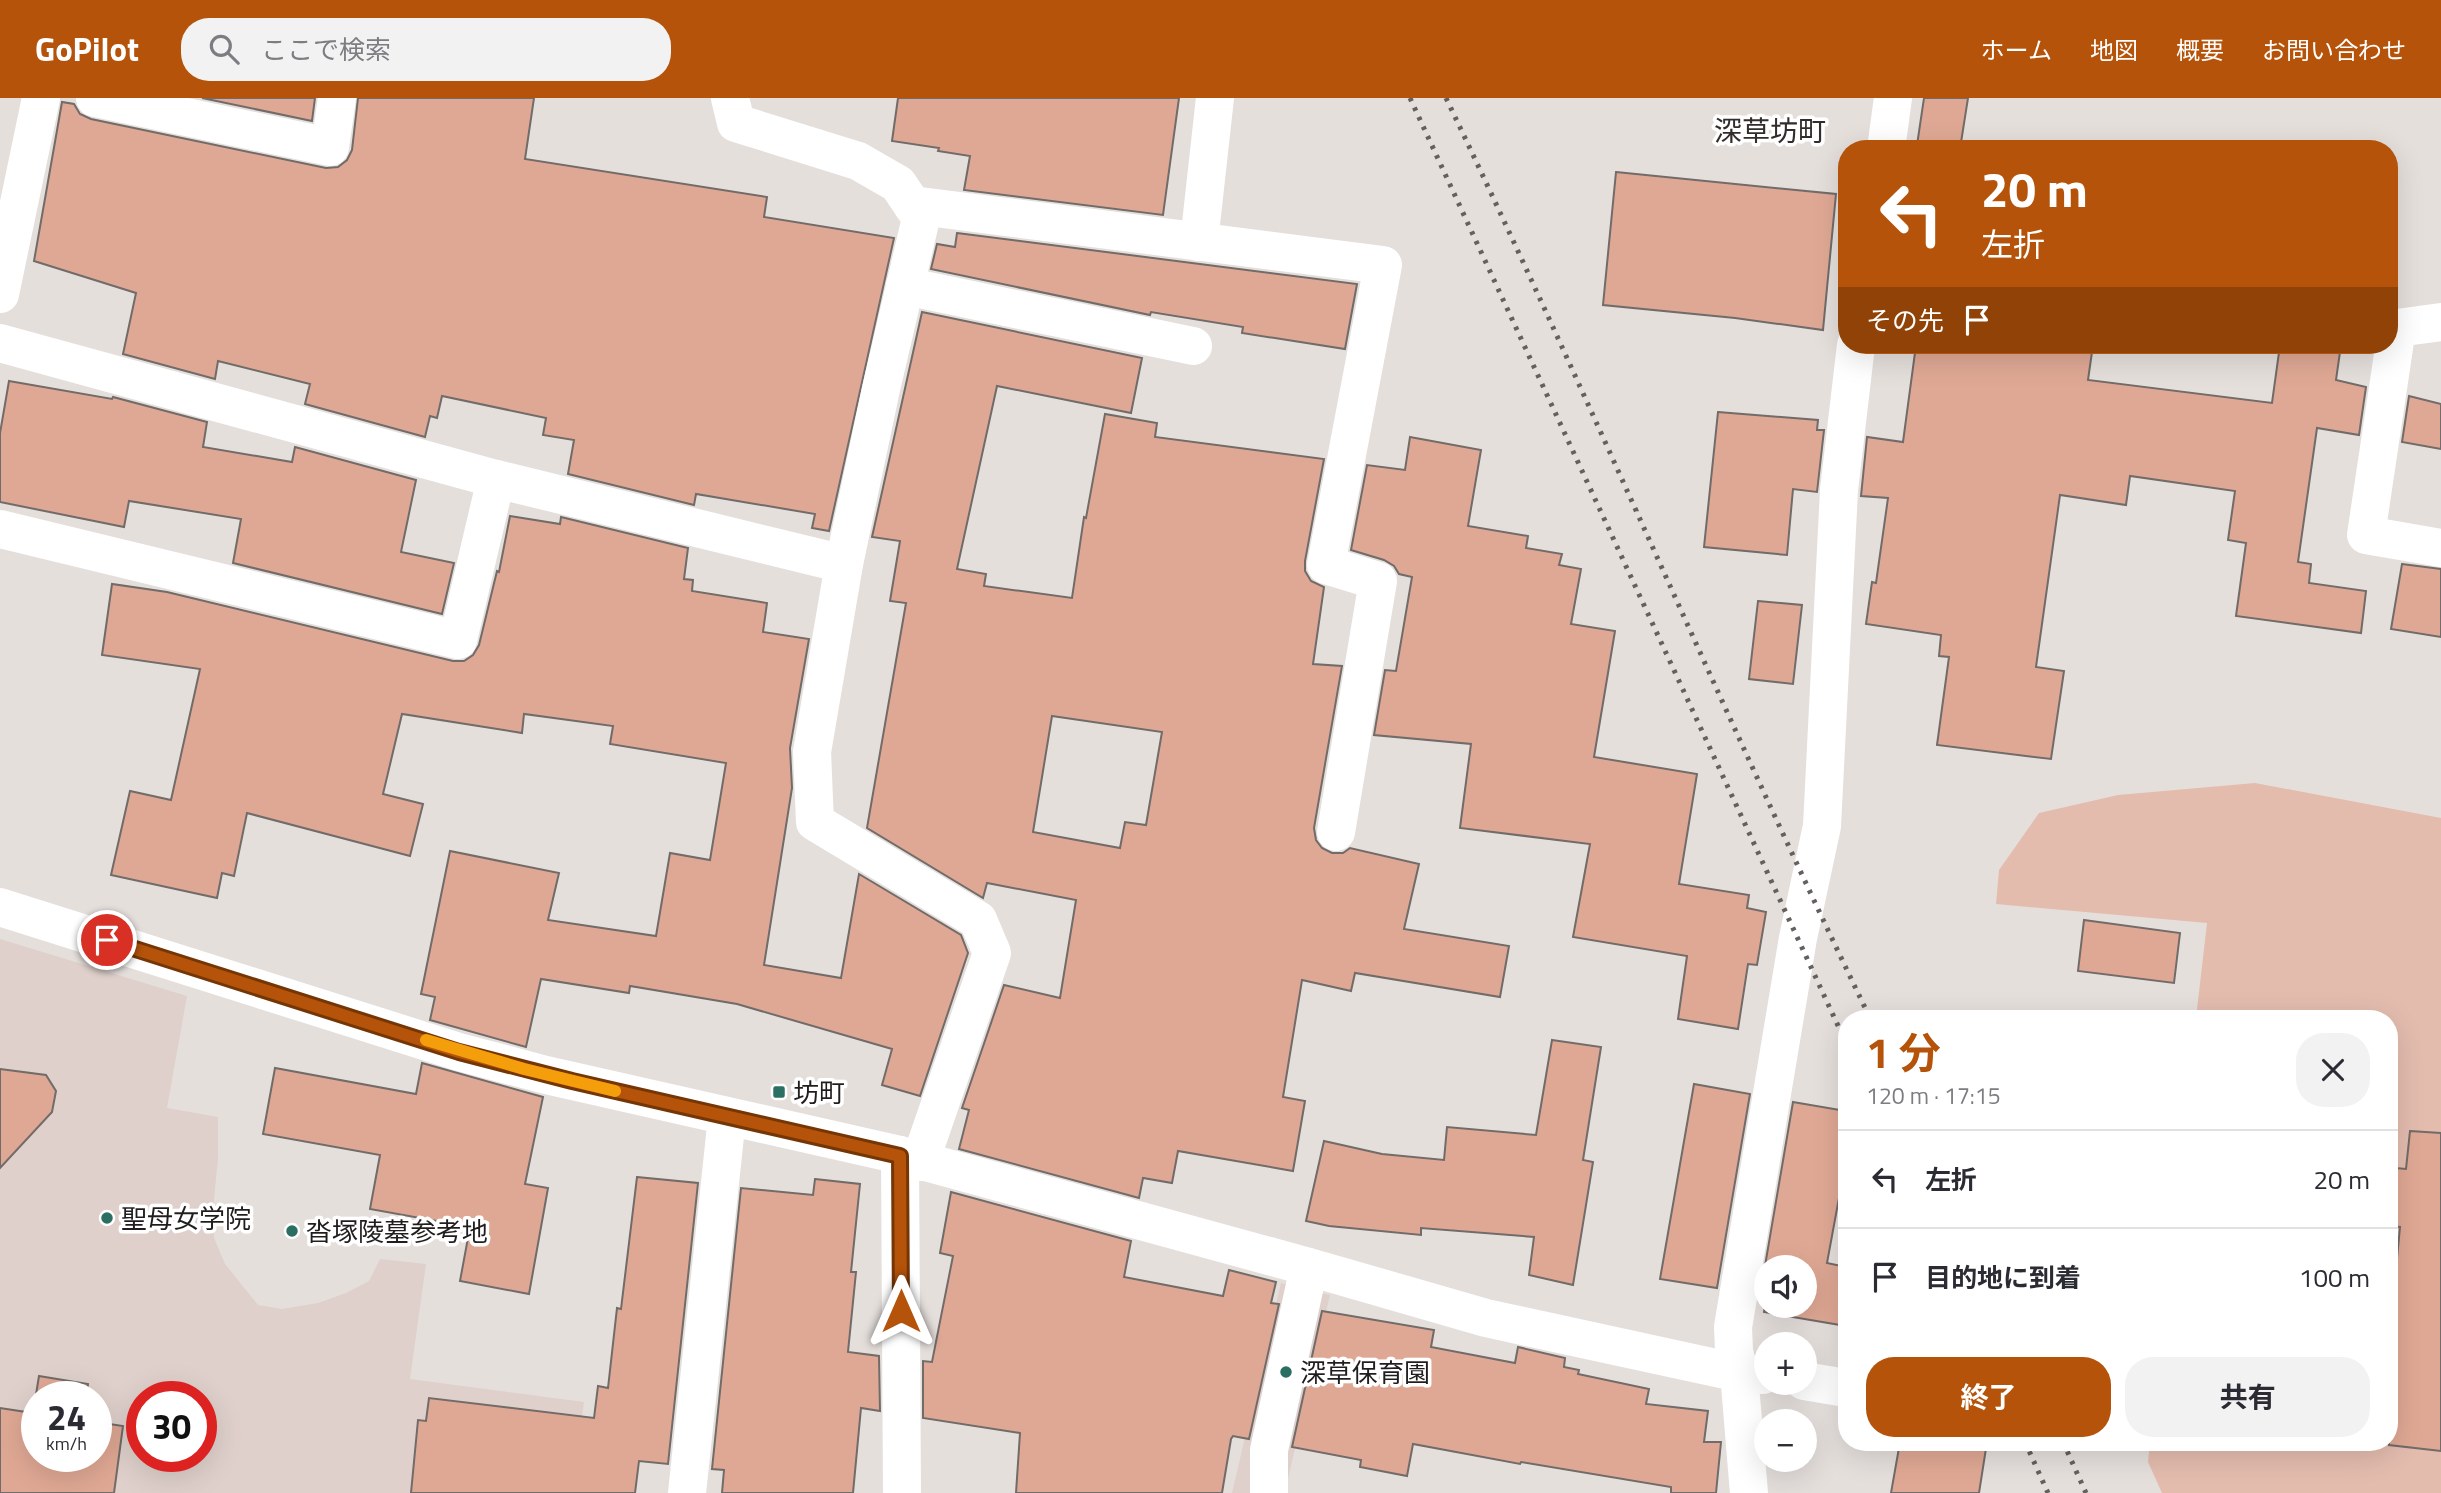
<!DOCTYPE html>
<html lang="ja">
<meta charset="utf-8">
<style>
body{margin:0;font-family:"Titillium Web","Noto Sans JP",sans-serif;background:#f2f2f3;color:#2b2b33;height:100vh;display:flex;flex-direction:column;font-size:26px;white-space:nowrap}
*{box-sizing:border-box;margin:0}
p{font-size:23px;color:#7c7c81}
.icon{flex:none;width:38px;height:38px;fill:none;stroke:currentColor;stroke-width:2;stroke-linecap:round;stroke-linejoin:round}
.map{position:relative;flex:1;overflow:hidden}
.sheet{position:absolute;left:1838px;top:912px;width:560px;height:441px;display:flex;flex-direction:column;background:#fff;border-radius:28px;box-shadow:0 7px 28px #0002}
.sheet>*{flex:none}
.top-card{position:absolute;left:1838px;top:42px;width:560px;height:214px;border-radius:28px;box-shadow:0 7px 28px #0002;background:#b45309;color:#fff;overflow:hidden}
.buttons{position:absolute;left:1754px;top:1157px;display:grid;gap:14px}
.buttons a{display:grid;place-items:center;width:63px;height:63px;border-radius:50%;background:#fff;box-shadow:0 7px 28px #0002;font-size:35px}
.speed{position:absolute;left:21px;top:1283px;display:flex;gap:14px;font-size:35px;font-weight:700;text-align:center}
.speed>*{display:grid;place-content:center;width:91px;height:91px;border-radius:50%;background:#fff;box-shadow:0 7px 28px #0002;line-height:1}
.speed small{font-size:18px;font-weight:400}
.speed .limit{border:10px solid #d22;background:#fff;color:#111}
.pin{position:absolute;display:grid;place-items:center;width:60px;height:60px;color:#fff;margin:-30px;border:4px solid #fff;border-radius:50%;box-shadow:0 2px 7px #0007}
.me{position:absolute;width:77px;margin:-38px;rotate:0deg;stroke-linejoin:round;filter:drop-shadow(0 0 5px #0008)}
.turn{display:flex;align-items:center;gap:24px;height:147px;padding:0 28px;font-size:32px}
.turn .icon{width:91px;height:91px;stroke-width:2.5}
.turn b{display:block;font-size:49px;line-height:60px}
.then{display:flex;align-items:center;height:66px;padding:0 28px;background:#0003;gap:14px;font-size:26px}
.round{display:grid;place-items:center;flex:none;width:74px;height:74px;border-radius:28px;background:#f2f2f3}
.head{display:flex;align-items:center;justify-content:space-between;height:119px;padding:0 28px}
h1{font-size:42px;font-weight:700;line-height:52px;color:#b45309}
.primary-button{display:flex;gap:14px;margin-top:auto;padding:14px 28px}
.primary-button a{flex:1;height:80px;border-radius:28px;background:#b45309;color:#fff;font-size:28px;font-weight:700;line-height:80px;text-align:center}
.primary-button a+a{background:#f2f2f3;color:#2b2b33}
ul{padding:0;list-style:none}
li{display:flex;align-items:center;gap:21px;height:98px;padding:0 28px;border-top:2px solid #e1e1e2}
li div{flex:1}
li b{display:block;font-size:26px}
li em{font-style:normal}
header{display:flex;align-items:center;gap:42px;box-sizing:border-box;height:98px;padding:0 35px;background:#b45309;color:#fff}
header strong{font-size:33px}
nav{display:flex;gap:38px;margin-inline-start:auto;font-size:24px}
.search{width:490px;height:63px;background:#f2f2f3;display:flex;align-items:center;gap:18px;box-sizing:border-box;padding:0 24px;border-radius:28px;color:#7c7c81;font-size:26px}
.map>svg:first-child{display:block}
</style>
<header>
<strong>GoPilot</strong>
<div class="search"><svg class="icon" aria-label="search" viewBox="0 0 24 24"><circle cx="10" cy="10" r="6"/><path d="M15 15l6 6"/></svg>ここで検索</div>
<nav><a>ホーム</a><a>地図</a><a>概要</a><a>お問い合わせ</a></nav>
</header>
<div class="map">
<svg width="2441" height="1395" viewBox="0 0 2441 1395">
<rect width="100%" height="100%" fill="#e5dfdc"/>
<g fill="#dfd0cb" fill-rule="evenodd">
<path d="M0 841 187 898 167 1010 218 1019V1061L214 1101V1140L225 1166 258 1207 282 1211 318 1205 346 1195 369 1183 380 1161 426 1166 410 1281 584 1304 571 1395H0ZM37 1298H96V1358H37ZM142 1298H201V1358H142Z"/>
<polygon points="1281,1185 1330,1197 1288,1381 1288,1395 1232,1395"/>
</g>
<polygon fill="#e3bcae" points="2255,685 2441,720 2441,1395 2162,1395 2148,1364 2150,1344 2389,1344 2389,920 2196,920 2207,825 1996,806 1999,772 2039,715 2118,697"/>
<g fill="#dfa894" stroke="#716b69" stroke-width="2" fill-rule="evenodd">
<polygon points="202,0 315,0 312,23"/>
<polygon points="358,0 534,0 525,61 767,99 764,119 894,140 829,433 812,430 815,416 696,396 694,407 568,376 574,342 543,337 546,320 442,298 437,320 430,318 425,339 305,306 310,286 218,263 215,281 123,256 136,195 34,163 62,4 74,6 80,16 91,21 326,70 338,69 347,62 352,52"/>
<polygon points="898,0 1179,0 1163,117 964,92 970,58 938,53 939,50 892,43"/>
<polygon points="1924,0 1968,0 1960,51 1917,47"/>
<polygon points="1616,74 1836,96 1823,232 1735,220 1603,207"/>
<polygon points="957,135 1357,186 1345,251 1242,235 1243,229 1151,214 1150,217 931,171 937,146 955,149"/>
<path d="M922 214 1142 260 1131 315 997 288 957 471 986 476 984 488 1072 500 1084 419 1086 420 1105 316 1157 325 1155 339 1324 361 1305 463V473L1311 483 1324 489 1313 566 1342 568 1314 730 1316 742 1322 750 1332 755H1343L1350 750 1419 766 1404 831 1509 848 1500 899 1355 875 1351 893 1302 882 1283 999 1305 1003 1293 1073 1178 1053 1172 1085 1143 1080 1139 1100 959 1051 969 1012 962 1010 1004 887 1060 900 1076 802 987 785 983 800 867 730 906 505 890 503 900 443 872 439ZM1052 618 1162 634 1146 727 1125 724 1120 750 1033 734Z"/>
<polygon points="1916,247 2093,247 2088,282 2272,305 2280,247 2341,247 2336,282 2366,289 2359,337 2317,330 2298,464 2311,466 2309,485 2366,493 2361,535 2236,518 2246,445 2228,442 2235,393 2130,378 2126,407 2060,397 2036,569 2064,573 2051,661 1937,647 1949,559 1939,558 1941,537 1866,526 1872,484 1876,485 1888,400 1861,398 1867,339 1903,344"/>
<polygon points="9,283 112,301 113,299 207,324 203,349 292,364 295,349 416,382 401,454 454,465 442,516 233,465 241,421 129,403 124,429 0,404 0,335"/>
<polygon points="2409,298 2441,306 2441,351 2402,344"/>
<polygon points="1718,314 1818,322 1817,332 1824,332 1817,394 1793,391 1787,457 1704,449"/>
<polygon points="1410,339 1481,352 1468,428 1528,438 1526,450 1562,456 1559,467 1581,471 1571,526 1615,533 1594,659 1697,676 1679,786 1749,797 1747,810 1766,814 1757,867 1748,866 1738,931 1678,921 1687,858 1573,839 1590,746 1460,730 1471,646 1374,637 1385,572 1396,573 1412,479 1399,476 1394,468 1384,462 1351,452 1367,367 1405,372"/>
<polygon points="510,418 560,426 561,419 688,450 684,481 693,482 692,493 767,505 763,534 809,541 790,650 792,690 764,867 841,880 859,776 961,837 968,855 920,998 882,987 892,951 737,906 630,888 629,895 541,881 526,949 430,922 435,899 421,896 450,753 559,775 548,822 656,838 670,755 710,762 726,665 610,646 613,628 524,616 522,635 402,616 383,696 423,706 410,758 247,715 234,778 222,775 217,800 111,777 130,693 171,702 200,571 102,557 112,486 167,494 453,563 464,563 473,557 479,547 497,473 499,474"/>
<polygon points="2402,466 2441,471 2441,539 2391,531"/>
<polygon points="1758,503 1802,507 1793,586 1749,581"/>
<polygon points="2084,822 2180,835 2174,885 2078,873"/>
<polygon points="1552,942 1601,949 1583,1062 1593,1064 1573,1187 1529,1177 1534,1139 1421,1130 1421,1137 1329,1128 1306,1123 1324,1043 1382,1056 1444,1062 1447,1029 1536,1037"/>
<polygon points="422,965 543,999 525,1086 548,1090 529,1196 460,1183 470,1129 370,1111 380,1057 263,1036 275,970 416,996"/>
<polygon points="0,971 46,977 56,993 52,1014 0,1070"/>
<polygon points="1694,986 1750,996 1717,1190 1660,1181"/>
<polygon points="1793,1004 1846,1013 1846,1062 1827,1165 1846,1169 1846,1228 1764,1214 1766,1201 1766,1208 1804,1208 1804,1169 1766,1169 1766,1198 1760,1197"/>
<polygon points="2410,1033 2441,1035 2441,1353 2389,1347 2389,1245 2400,1129 2390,1128 2396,1070 2406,1071"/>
<polygon points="637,1079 698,1085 668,1366 639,1363 635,1395 411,1395 418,1322 426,1323 429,1300 594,1320 598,1288 608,1290 617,1210 621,1211"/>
<polygon points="815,1081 860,1086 851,1174 856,1174 848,1254 879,1258 880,1313 861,1310 853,1395 722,1395 724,1372 712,1371 741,1090 813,1097"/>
<polygon points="951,1094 1131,1143 1124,1179 1223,1198 1229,1172 1276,1184 1271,1205 1279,1206 1249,1341 1233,1338 1231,1341 1222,1395 1016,1395 1020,1335 923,1320 923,1263 932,1264 953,1158 940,1155"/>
<polygon points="1322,1213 1434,1232 1431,1249 1515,1265 1518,1249 1565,1260 1564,1269 1579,1272 1578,1276 1649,1291 1646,1306 1708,1313 1704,1344 1721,1344 1716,1395 1671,1395 1671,1389 1521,1364 1520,1366 1413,1346 1407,1378 1360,1369 1361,1362 1292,1349"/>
<polygon points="39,1278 88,1286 86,1298 37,1298 37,1358 96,1358 96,1324 123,1328 114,1395 0,1395 0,1310 33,1315"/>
<polygon points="1900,1344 1987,1344 1979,1395 1891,1395"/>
</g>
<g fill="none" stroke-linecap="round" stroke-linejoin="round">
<g stroke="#fff" stroke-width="38">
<polyline points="95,0 330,49 337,0"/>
<polyline points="730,0 736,25 858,63 898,86 921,120 881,291 844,466 812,654 815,724 978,822 992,855 920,1064"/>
<polyline points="1886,51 1893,0"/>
<polyline points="912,107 1383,167 1326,467 1378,483 1336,734"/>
<polyline points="1199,144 1215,0"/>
<polyline points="905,188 1193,248"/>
<polyline points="0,196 41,0"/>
<polyline points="2441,224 2397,230 2366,437 2441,450"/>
<polyline points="0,245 496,381 844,466"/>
<polyline points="0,431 458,542 496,381"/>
<polyline points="0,809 459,954 546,977 900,1057 1309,1169 1486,1220 1739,1275 1749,1395"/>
<polyline points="900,1057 902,1395"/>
<polyline points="1763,1277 1739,1275 1734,1253 1733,1229 1798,840 1822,728 1839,392 1856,247"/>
<polyline points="1804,1283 1846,1290"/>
<polyline points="687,1395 727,1019"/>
<polyline points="1269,1395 1269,1352 1309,1169"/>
</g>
<g stroke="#63605e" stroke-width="5" stroke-dasharray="3.5 7" stroke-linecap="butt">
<polyline points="1410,0 1846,945"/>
<path d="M1446 0C1592 305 1723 616 1870 920"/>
<polyline points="2025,1344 2048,1395"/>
<polyline points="2063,1344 2086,1395"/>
</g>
</g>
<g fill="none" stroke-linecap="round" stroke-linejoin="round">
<g stroke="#753606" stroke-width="18">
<polyline id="route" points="107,842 459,954 572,983 900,1058 901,1213"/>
</g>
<use href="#route" stroke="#b45309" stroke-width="12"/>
<polyline stroke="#f59e0b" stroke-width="12" points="426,942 524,971 615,993"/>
</g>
<g fill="#2b6f62" stroke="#fff" stroke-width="2.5">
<rect x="772" y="987" width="14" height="14" rx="3.5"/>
<circle cx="107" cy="1120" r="7"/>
<circle cx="292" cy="1133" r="7"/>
<circle cx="1286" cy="1274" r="7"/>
</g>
<g text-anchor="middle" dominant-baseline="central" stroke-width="7" stroke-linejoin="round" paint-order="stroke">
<g font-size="26" fill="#201e1d" stroke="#fff" text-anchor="start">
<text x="793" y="994">坊町</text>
<text x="121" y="1120">聖母女学院</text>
<text x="306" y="1133">沓塚陵墓参考地</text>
<text x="1300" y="1274">深草保育園</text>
</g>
<g font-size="28" fill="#322d2b" stroke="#fff">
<text x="1770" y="32">深草坊町</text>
</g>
</g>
</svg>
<div class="buttons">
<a><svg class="icon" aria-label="sound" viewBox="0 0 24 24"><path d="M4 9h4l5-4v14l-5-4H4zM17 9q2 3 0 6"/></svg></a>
<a>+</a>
<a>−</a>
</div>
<div class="speed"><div>24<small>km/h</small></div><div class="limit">30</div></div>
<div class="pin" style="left:107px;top:842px;background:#d93025"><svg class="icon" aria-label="arrive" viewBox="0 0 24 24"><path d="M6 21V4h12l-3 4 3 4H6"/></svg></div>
<svg class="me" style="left:901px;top:1213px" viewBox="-20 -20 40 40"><path d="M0-17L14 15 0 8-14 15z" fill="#b45309" stroke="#fff" stroke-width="4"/></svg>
<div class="top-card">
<div class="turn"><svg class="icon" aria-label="left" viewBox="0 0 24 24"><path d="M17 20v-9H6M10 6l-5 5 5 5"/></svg><div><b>20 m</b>左折</div></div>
<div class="then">その先<svg class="icon" aria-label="arrive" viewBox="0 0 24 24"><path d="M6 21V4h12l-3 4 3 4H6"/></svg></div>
</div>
<section class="sheet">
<div class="head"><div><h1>1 分</h1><p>120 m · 17:15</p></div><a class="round"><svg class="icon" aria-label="close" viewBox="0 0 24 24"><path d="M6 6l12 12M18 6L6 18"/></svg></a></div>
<ul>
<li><svg class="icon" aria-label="left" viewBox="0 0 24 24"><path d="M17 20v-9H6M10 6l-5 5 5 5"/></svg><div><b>左折</b></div><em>20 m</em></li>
<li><svg class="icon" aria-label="arrive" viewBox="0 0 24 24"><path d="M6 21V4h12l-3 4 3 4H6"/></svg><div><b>目的地に到着</b></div><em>100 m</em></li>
</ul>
<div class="primary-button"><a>終了</a><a>共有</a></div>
</section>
</div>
